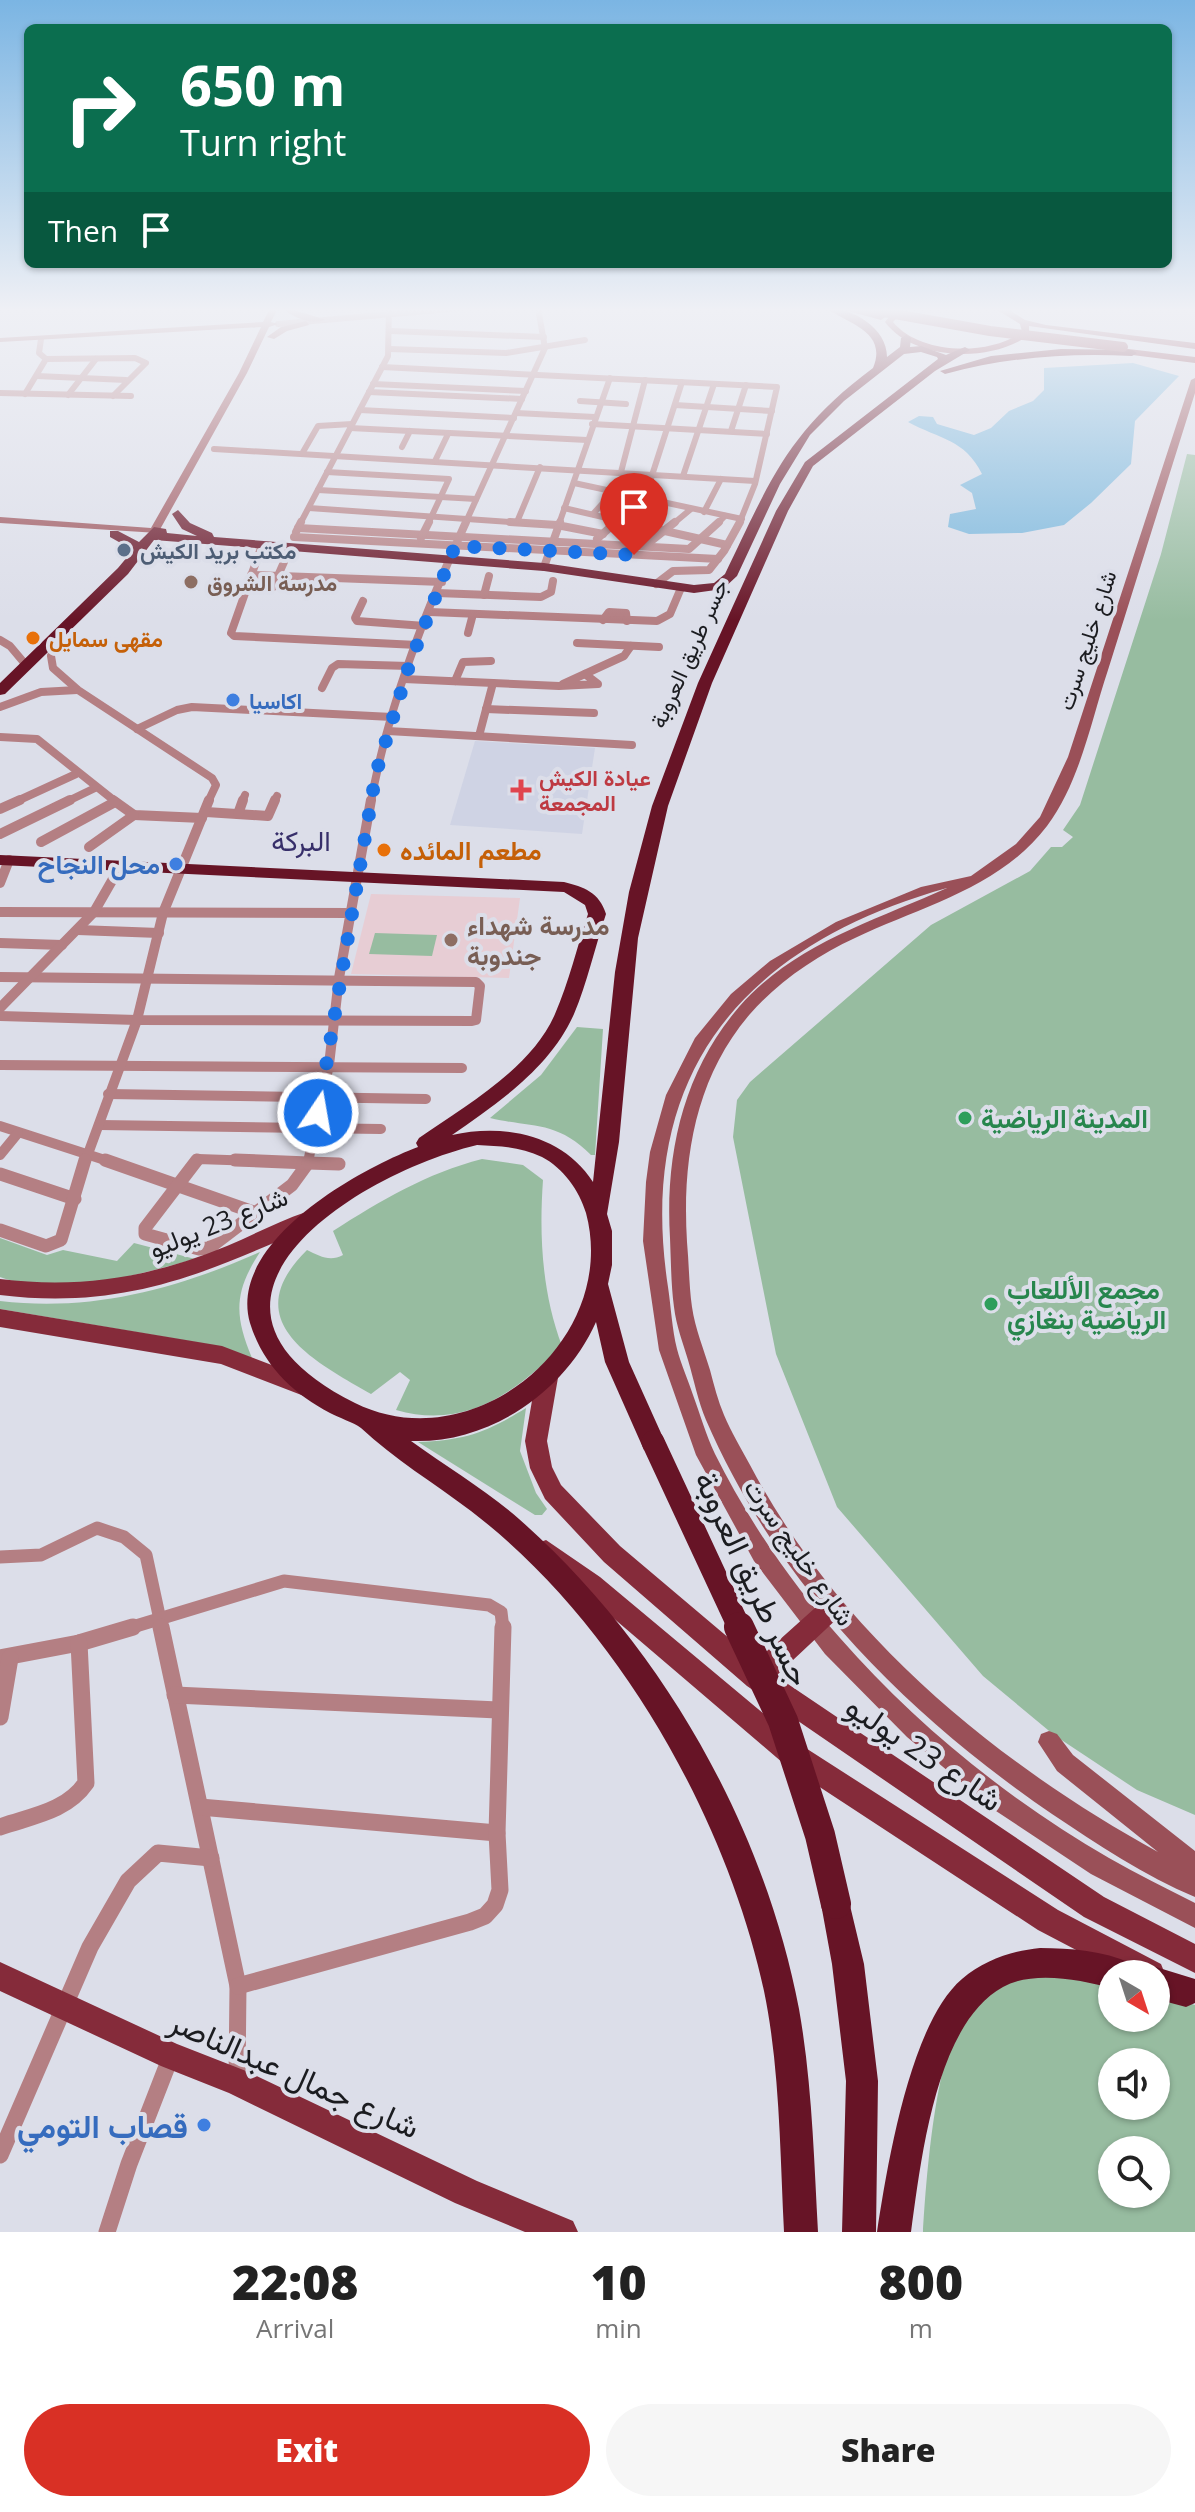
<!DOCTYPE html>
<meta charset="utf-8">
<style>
body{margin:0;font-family:"Open Sans",Vazirmatn,sans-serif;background:#f6f6f6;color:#222;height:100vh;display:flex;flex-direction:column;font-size:30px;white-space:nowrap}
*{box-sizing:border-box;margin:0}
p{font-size:26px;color:#767676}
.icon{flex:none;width:44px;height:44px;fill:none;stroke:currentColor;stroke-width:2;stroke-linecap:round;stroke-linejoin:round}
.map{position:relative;height:2232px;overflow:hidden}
.drawer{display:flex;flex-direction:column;background:#fff;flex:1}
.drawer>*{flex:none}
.top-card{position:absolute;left:24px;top:24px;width:1148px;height:244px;border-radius:12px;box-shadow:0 2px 6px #0004;background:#0b6e4f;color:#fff;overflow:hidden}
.needle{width:52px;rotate:141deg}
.controls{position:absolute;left:1098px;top:1960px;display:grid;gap:16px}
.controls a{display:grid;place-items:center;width:72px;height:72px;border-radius:50%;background:#fff;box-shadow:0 2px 6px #0004;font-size:40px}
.pin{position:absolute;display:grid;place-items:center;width:68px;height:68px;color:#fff;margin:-82px -34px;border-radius:50% 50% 50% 0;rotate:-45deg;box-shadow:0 0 8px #0007}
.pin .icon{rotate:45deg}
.me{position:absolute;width:88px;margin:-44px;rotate:12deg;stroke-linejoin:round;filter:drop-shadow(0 0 6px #0008)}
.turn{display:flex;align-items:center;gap:28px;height:168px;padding:0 24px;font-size:36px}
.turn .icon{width:104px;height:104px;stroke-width:2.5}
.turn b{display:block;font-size:56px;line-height:68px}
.then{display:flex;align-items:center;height:76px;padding:0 24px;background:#0003;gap:16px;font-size:30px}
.eta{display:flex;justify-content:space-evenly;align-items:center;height:136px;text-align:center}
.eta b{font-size:48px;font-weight:800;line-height:56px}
.primary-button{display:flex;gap:16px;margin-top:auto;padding:16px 24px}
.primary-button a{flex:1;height:92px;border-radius:48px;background:#d93025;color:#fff;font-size:32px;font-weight:800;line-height:92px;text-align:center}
.primary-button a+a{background:#f6f6f6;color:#222}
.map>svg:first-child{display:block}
</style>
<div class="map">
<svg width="1195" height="2232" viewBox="0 0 1195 2232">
<rect width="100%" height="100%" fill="#dcdee9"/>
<polygon fill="#cfd3e4" points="475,741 595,748 582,834 450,825"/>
<polygon fill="#e7cdd4" points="371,894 520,898 509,978 351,974"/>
<g fill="#97bca0" fill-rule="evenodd">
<polygon points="1187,454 1195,455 1195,1815 1137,1790 1054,1735 983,1676 837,1507 776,1354 733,1137 737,1100 750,1082 931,925 1030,871 1051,847 1062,847 1073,837 1063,830 1080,805 1161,554"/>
<polygon points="375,933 437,935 432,956 369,954"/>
<path d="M577 1027 603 1029 595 1155H591C556 1120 531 1128 490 1118L541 1075Z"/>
<path d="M482 1159 523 1165 543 1180C539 1236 542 1293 562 1346 515 1393 465 1430 396 1410L410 1380 400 1372 371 1394C314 1361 235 1321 307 1250 319 1256 330 1262 343 1255L333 1231C380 1201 427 1173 482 1159Z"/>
<path d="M0 1238 47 1255 63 1250 117 1261 134 1243 195 1259C135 1275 61 1299 0 1277Z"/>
<path d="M260 1252C234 1292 234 1315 252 1358L218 1346 0 1309V1301C92 1312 177 1289 260 1252Z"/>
<path d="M526 1408 520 1451 536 1493 547 1509 542 1515H535L418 1442C466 1440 485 1433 526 1408Z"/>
<path d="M1033 1972 1112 1983V2018H1156V1992L1195 2005V2232H923C926 2182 936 2026 977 1997 993 1986 1016 1980 1033 1972ZM1112 2062H1156V2106H1112ZM1112 2150H1156V2194H1112Z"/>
</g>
<path fill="#78b6dc" d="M1133 363 1179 376 1135 421 1131 464 1091 503 1064 525 1022 533 969 534 948 527 950 514 976 509 972 493 960 485 982 474C965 439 939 439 908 422L919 416 933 417 937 424 974 435 991 428 1009 411 1033 401 1044 390V368Z"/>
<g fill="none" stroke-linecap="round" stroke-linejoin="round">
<g stroke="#b47f83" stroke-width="6">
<polyline points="278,324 462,308"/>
<polyline points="391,331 544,337"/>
<polyline points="390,349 506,353 585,340"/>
<polyline points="46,359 135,358 146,363 113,396"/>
<polyline points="382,367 777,387 755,484 739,524"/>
<polyline points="37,376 126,380"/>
<polyline points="373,384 526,391"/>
<polyline points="369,392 522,399"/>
<polyline points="0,393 131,396"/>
<polyline points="25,394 46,359 39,353 41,339"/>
<polyline points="68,395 96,359"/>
<polyline points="580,401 626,404"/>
<polyline points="675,405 772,411"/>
<polyline points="360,410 514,418"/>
<polyline points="516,413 595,417"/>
<polyline points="592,424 767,434"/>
<polyline points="350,428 587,440"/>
<polyline points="731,431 746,385"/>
<polyline points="402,447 410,431"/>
<polyline points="214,449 755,481"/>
<polyline points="303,452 318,426 352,424"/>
<polyline points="435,461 448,434"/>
<polyline points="327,472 449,479 428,524"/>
<polyline points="621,472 645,380"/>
<polyline points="683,476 714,384"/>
<polyline points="574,483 742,519"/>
<polyline points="318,490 476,499"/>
<polyline points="309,508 539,524"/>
<polyline points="564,508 633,524"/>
<polyline points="704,512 721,479"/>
<polyline points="593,514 613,492"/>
<polyline points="517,522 540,467"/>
<polyline points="300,524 388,356 389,308"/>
<polyline points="465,524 545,348 538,308"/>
<polyline points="559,524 610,378"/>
<polyline points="614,524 646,494 682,382"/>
<polyline points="673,524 691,509"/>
<polyline points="717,524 725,516"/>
</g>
<g stroke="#b47f83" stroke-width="8">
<polyline points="510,522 557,525 603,534"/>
<polyline points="625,522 727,545"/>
<polyline points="298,528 689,549 719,522"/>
<polyline points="296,532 301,522"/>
<polyline points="294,537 718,559"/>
<polyline points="421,538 429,522"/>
<polyline points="597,539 616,522"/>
<polyline points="262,545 231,633 234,636 417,645"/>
<polyline points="646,545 675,522"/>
<polyline points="544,567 560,522"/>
<polyline points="251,575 442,582"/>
<polyline points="656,584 673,571 709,570 724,551 740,522"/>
<polyline points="273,587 284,562"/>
<polyline points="437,593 541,597 551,592 553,581"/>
<polyline points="484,595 489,576"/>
<polyline points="363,601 355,618 357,621 425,626"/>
<polyline points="430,612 657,621 670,614 681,588"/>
<polyline points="603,620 609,612 626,613 627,621"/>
<polyline points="468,633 473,614"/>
<polyline points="0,640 10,646 26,665"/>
<polyline points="577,643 659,647"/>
<polyline points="51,656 53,668 78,690 212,778 216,785 208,802"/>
<polyline points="404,679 559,686 598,684 585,674"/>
<polyline points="455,681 463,662 491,661"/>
<polyline points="563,684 624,656 631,646"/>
<polyline points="322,688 332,668 338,664 409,666"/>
<polyline points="0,707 41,692 77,690"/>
<polyline points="486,709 594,713"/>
<polyline points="137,729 177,710 192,707 392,717"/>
<polyline points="388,731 632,745"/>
<polyline points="479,736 493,683"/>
<polyline points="0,737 37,739 116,802"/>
<polyline points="15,802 76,774"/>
<polyline points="66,802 95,788"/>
<polyline points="242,802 245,795"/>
<polyline points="274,802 277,796"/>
<path d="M371 802C388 706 426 610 466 522"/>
</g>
<g stroke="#b47f83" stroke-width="10">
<polyline points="113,800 134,815 202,818"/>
<polyline points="0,809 20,800"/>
<polyline points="206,812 268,816 275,800"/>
<polyline points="238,814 243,800"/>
<polyline points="0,834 70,800"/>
<polyline points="41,842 115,802"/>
<polyline points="89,847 134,815"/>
<polyline points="0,883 9,860"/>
<polyline points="0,912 352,913"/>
<polyline points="78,930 159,933"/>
<polyline points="0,943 62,945"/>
<polyline points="0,977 476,982 480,986 476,1020 472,1021 137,1020 0,1016"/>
<polyline points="0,1008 94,912 121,865"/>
<polyline points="0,1065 462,1068"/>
<polyline points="108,1094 426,1099"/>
<polyline points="100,1125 381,1129"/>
<polyline points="0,1126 111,1162"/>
<polyline points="0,1155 18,1133"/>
<polyline points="85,1162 137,1020 163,913 209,800"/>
<polyline points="196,1162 198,1159 289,1162"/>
<polyline points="308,1162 329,1065 339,978 371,800"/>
</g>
<g stroke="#b47f83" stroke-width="13">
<polyline points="105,1160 256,1213"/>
<polyline points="197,1160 145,1228 145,1234 199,1249 209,1248 292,1185 308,1163"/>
<polyline points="235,1160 308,1163"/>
<polyline points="308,1163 339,1164"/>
<polyline points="0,1174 75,1199"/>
<polyline points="0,1230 46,1246 61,1240 85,1160"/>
<polyline points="0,1557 41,1555 97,1528 124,1537 146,1555 162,1629"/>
<polyline points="126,1629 284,1581 489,1605 501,1612 503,1629"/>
</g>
<g stroke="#b47f83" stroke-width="17">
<polyline points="161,1627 238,1986 237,2081"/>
<polyline points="0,1658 79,1643 133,1627"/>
<polyline points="175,1695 498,1710"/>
<polyline points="0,1717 10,1658"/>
<polyline points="200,1807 497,1833"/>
<path d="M0 1827C31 1816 66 1812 86 1783L79 1643"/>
<polyline points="238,1986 470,1922 485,1916 495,1905 500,1890 497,1833 503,1627"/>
<polyline points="0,2155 90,1947 128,1881 158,1853 211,1858"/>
<polyline points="107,2232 129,2164 171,2056"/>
</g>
<g fill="#9a5058" fill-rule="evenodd">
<polygon points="270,308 278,308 271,322 278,324 269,327 247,373 158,533 0,523 0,517 151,528 239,373 261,327 0,342 0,338 263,322"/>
<path d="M282 308C289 308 318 317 325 320 310 325 294 318 282 308Z"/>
<polygon points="306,321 309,325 287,331 274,339 267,337 281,327"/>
<path d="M1195 378V393C1166 485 1137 578 1108 670 1091 721 1080 782 1047 826 1000 888 922 906 855 938 816 956 778 982 750 1014 695 1078 682 1160 687 1242 689 1264 689 1286 692 1307 695 1328 704 1350 710 1370 714 1385 718 1401 724 1415 731 1432 741 1448 750 1465 838 1632 994 1762 1158 1852L1057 1771 1038 1742 1041 1734 1049 1731 1057 1734 1073 1755 1195 1851V1897C1145 1876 1097 1844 1052 1814 906 1714 777 1584 706 1420 698 1401 694 1380 688 1360 683 1343 676 1325 674 1307 671 1285 671 1261 670 1238 665 1154 683 1072 739 1007 794 944 874 921 947 888 745 945 635 1072 668 1287 671 1307 672 1329 677 1349 681 1364 688 1380 693 1395 700 1414 706 1435 715 1454 748 1520 791 1583 840 1638 915 1724 1010 1801 1109 1858 1137 1874 1166 1888 1195 1903V1928L1091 1874 996 1811 907 1737 825 1654 754 1561 696 1455 659 1350 643 1241 646 1182 650 1152 666 1095 695 1038 731 994 770 961 836 922 921 887 971 876 1016 844 1040 817 1068 757 1191 380Z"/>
</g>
<g fill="#852b3a" fill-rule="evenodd">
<polygon points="837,308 852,308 885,317 881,320"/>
<path d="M896 308H906L893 322C920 355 989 356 1022 332L1020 324 994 308H1006L1025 320 1046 325 1195 343V349L1029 326V335C991 363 914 361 885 322Z"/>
<polygon points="1112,347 1195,357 1195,363 1109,352"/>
<path d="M306 1212 313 1215 316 1220 313 1225C204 1275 122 1310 0 1295V1279C82 1289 151 1277 227 1246 253 1235 279 1221 306 1212Z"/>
<polygon points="0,1309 222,1346 311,1380 315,1387 311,1394 304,1396 221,1364 0,1327"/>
<polygon points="548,1363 555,1366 559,1372 547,1441 552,1467 561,1485 620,1546 756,1661 825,1599 833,1595 841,1599 845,1607 841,1615 776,1676 1104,1897 1195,1944 1195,1973 1084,1917 747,1686 604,1562 545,1499 530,1468 525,1441 537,1372 541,1366"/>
<polygon points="546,1540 600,1577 801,1745 1058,1910 1161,1964 1165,1974 1161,1984 1156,1986 1156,1974 1122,1974 1038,1930 783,1763 584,1593 538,1559 534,1551 538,1543"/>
<polygon points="0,1962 177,2044 246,2071 477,2181 573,2221 578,2232 525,2232 455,2203 229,2093 161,2066 0,1991"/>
</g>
<g fill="#671426" fill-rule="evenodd">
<path d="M826 308C853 308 887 328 887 357L900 347 901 338 906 335 911 338 910 347 921 346 946 355 965 347 970 350 935 371 813 466 788 511 712 683 668 806 638 938 619 1142 607 1214 612 1231V1265L608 1284 629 1362 665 1442 662 1450 653 1453 644 1450 605 1362 596 1322C565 1392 489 1444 411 1441 447 1467 486 1490 519 1519 660 1643 764 1825 799 2009 812 2082 814 2159 818 2232H784C780 2154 780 2068 764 1991 726 1815 615 1621 471 1511 434 1483 394 1459 361 1428 353 1422 339 1418 330 1413 292 1393 263 1365 250 1323 227 1243 357 1170 418 1147L416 1143 419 1138C465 1106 532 1068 555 1014 569 982 577 947 588 914L585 905 564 892 0 865V855L564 882C584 887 599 892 606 914 595 947 587 983 574 1014 550 1068 498 1103 452 1135 504 1123 563 1135 593 1182L615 972 629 892 652 806 698 683 776 511 805 462 938 359 937 357 921 352 904 354 844 401 810 435 780 484 737 576 723 589 694 593 544 571 154 540 128 574 5 694 0 695V683L118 568 133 550 110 537V531H118L139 542 154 527 166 529 167 533 197 536 182 529 172 514 178 510 190 523 212 533 214 537 544 563 694 585 714 583 725 574C770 481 787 432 873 368 888 332 849 324 826 308ZM477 1145C500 1146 521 1147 542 1157 563 1168 579 1190 586 1213 620 1340 474 1462 355 1403 155 1303 355 1174 477 1145Z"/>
<path d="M1061 349 1132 350 1137 353 1132 356C1067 353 1008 357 945 374L940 371 991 356Z"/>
<polygon points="836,1889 847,1893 864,1964 878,2081 876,2232 842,2232 846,2081 832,1964 821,1904 825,1893"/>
<path d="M1040 1948C1071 1948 1103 1951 1131 1963L1136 1974H1112V1988C1080 1980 1034 1970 1003 1987 935 2024 921 2162 911 2232H877C887 2167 910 2023 962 1979 985 1960 1011 1951 1040 1948Z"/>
<polygon points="1156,1967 1195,1979 1195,2003 1186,2007 1156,1999 1156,1974 1144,1974"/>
</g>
<polyline stroke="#852b3a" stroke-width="10" points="861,308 990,331 1123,347"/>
<polyline stroke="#671426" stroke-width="23" points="653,1442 740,1629"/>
<polyline stroke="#671426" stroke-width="30" points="739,1627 783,1721 820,1835 836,1904"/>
</g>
<linearGradient id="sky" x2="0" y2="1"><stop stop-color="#7bb5e3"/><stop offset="0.5" stop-color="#eff0f5"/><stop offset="1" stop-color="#eff0f5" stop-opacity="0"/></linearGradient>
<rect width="1195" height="620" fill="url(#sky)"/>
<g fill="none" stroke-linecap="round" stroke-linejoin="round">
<polyline stroke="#1a73e8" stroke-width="14" stroke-dasharray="0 25.2" points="318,1113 376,773 409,666 455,546 634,555"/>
</g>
<circle fill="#5c6f8a" stroke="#dcdee9" stroke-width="3" cx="124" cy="550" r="8"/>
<g fill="#8d6e63" stroke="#dcdee9" stroke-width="3">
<circle cx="191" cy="582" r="8"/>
<circle cx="451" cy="940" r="8"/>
</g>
<g fill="#e8710a" stroke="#dcdee9" stroke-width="3">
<circle cx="33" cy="638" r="8"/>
<circle cx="384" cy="850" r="8"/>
</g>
<g fill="#3f7fe0" stroke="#dcdee9" stroke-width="3">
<circle cx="233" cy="700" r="8"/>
<circle cx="176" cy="864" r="8"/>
<circle cx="204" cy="2125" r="8"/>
</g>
<path fill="#e0444e" stroke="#dcdee9" stroke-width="3" d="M517 778h8v8h8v8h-8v8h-8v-8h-8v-8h8z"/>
<g fill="#2e9e5b" stroke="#dcdee9" stroke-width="3">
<circle cx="965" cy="1118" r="8"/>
<circle cx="991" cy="1304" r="8"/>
</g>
<g text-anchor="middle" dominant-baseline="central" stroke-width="8" stroke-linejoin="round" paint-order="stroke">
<g font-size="22" font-weight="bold" fill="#4e5e75" stroke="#dcdee9" text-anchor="start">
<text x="140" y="550">مكتب بريد الكيش</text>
</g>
<g font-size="22" font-weight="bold" fill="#785e54" stroke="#dcdee9" text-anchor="start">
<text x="207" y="582">مدرسة الشروق</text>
</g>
<g font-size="22" font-weight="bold" fill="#c56008" stroke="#dcdee9" text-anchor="start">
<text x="49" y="638">مقهى سمايل</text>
</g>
<g font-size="22" fill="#1b1c20" stroke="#dcdee9">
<text transform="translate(1086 640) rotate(-72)">شارع خليج سرت</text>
<text transform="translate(688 653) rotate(-66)">جسر طريق العروبة</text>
</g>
<g font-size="22" font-weight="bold" fill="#366cbe" stroke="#dcdee9" text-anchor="start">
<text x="249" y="700">اكاسيا</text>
</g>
<g font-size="22" font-weight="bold" fill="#be3a42" stroke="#dcdee9" text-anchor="start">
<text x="539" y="777">عيادة الكيش<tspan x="539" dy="25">المجمعة</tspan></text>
</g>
<g font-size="26" font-weight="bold" fill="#c56008" stroke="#dcdee9" text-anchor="start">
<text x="400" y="850">مطعم المائده</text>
</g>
<g font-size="26" font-weight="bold" fill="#366cbe" stroke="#dcdee9" text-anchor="end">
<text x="160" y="864">محل النجاح</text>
</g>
<g font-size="26" font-weight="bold" fill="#785e54" stroke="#dcdee9" text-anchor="start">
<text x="467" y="925">مدرسة شهداء<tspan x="467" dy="30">جندوبة</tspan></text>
</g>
<g font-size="26" font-weight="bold" fill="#27864d" stroke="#dcdee9" text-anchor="start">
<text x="981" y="1118">المدينة الرياضية</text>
<text x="1007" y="1289">مجمع الأللعاب<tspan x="1007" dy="30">الرياضية بنغازي</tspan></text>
</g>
<g font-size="26" fill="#1b1c20" stroke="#dcdee9">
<text transform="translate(218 1222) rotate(-22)">شارع 23 يوليو</text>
<text transform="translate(800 1552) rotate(55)">شارع خليج سرت</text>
</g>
<g font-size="28" fill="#372f6a" stroke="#dcdee9">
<text x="301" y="840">البركة</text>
</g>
<g font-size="32" fill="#1b1c20" stroke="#dcdee9">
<text transform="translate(754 1578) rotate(65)">جسر طريق العروبة</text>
<text transform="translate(925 1752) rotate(34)">شارع 23 يوليو</text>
<text transform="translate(295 2073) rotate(24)">شارع جمال عبدالناصر</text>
</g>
<g font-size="32" font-weight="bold" fill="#366cbe" stroke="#dcdee9" text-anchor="end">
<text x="188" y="2125">قصاب التومي</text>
</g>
</g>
</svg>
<div class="controls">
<a><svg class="needle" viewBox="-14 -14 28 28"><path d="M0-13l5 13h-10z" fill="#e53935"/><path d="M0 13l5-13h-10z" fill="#767676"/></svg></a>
<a><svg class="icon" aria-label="sound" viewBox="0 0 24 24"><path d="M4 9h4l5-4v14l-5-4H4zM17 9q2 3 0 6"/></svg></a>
<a><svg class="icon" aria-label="search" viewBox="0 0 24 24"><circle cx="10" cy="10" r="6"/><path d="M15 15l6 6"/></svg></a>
</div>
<div class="pin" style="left:634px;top:555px;background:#d93025"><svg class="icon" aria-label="arrive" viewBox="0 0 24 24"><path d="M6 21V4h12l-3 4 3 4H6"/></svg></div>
<svg class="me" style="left:318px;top:1113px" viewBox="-20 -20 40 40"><circle r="17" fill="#1a73e8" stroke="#fff" stroke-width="3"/><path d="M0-11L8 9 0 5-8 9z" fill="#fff"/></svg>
<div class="top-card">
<div class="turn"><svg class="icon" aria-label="right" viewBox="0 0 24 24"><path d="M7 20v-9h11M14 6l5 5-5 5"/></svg><div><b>650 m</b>Turn right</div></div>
<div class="then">Then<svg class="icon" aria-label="arrive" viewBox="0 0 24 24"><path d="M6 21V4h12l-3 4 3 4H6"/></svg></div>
</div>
</div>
<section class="drawer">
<div class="eta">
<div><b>22:08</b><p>Arrival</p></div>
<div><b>10</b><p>min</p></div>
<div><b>800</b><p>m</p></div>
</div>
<div class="primary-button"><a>Exit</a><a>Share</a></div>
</section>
